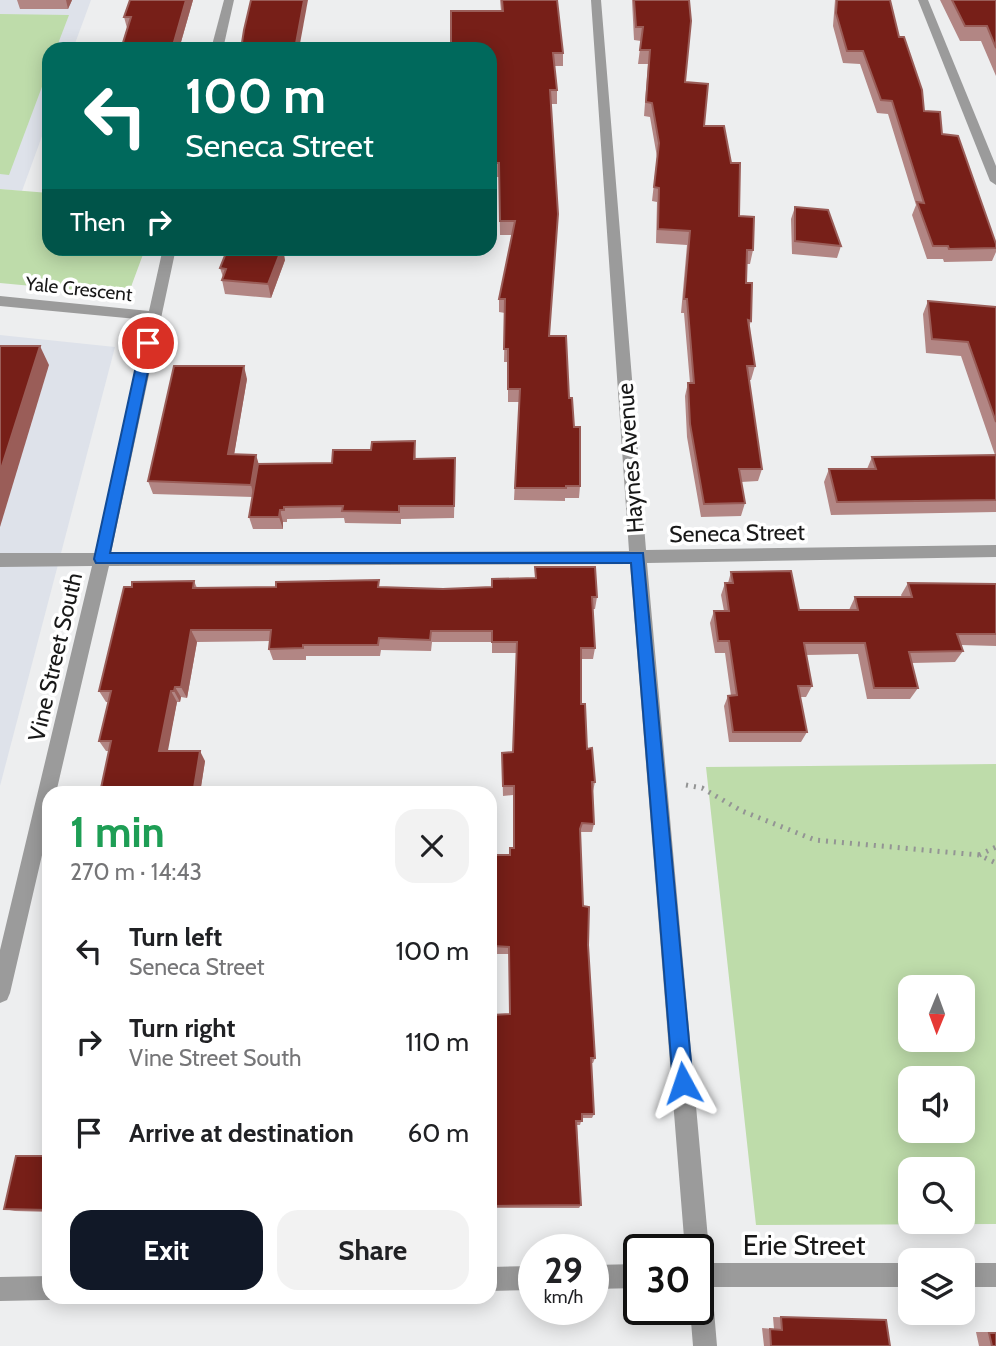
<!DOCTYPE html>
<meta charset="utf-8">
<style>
body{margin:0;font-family:Cabin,sans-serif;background:#f2f2f2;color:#202124;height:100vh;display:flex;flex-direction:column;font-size:26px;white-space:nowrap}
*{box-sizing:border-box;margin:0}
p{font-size:23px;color:#757577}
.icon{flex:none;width:38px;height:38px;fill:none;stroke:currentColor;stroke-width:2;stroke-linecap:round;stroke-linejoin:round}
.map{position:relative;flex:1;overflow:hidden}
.details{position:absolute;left:42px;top:786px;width:455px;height:518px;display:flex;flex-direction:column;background:#fff;border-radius:21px;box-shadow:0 4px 18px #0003}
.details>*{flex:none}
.guide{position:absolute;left:42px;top:42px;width:455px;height:214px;border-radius:21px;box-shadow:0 4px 18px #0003;background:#00695c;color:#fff;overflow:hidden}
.needle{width:46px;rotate:181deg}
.buttons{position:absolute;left:898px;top:975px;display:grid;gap:14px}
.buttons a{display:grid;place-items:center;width:77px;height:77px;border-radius:14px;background:#fff;box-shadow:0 4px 18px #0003;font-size:35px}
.speed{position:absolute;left:518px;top:1234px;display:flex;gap:14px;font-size:35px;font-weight:700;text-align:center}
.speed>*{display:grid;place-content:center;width:91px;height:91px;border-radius:50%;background:#fff;box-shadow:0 4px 18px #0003;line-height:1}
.speed small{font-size:18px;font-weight:400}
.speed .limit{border:4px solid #111;border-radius:10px;background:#fff;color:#111}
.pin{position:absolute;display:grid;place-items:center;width:60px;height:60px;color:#fff;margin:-30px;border:4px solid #fff;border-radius:50%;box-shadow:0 2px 7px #0007}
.me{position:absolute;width:77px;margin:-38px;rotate:355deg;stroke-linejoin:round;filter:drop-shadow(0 0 5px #0008)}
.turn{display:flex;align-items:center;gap:24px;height:147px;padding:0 28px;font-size:32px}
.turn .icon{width:91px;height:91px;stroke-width:2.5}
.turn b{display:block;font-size:49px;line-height:60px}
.then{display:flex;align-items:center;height:66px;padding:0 28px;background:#0003;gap:14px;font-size:26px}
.round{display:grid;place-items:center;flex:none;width:74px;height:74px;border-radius:21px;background:#f2f2f2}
.summary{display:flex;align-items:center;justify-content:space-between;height:119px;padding:0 28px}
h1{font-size:42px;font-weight:700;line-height:52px;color:#1e9e55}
.button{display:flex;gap:14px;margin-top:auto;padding:14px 28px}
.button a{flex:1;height:80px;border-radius:21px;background:#111827;color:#fff;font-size:28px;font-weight:700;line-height:80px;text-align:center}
.button a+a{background:#f2f2f2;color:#202124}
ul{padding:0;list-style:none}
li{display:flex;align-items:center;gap:21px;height:91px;padding:0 28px}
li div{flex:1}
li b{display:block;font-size:26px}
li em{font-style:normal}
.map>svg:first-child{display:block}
</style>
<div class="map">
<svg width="996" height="1346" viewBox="0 0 996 1346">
<rect width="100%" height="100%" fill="#edeeef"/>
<g fill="#dee2ea">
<polygon points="0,0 91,0 73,49 49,49 49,117 22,191 0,189"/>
<polygon points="0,335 115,347 0,786"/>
</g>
<g fill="#bedcaa" fill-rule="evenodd">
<polygon points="0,14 69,15 56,49 49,49 49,68 9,175 0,174"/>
<polygon points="0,189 49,193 49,248 145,249 128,295 0,283"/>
<path d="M996 764V1224L756 1225 706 767ZM910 987H962V1040H910ZM910 1078H962V1130H910ZM910 1169H962V1222H910Z"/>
</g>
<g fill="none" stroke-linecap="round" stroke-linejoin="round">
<g stroke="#939494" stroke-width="5" stroke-dasharray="2 6" stroke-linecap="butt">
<polyline points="686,785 702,788 742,811 815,840 979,855 996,863"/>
<polyline points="979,855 996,847"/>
</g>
<g fill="#9b9b9b" fill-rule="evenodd">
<polygon points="224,0 234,0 223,49 211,49"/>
<polygon points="591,0 601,0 646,550 996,545 996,557 647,563 709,1250 705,1258 708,1263 910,1263 910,1287 712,1287 717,1346 693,1346 690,1309 698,1309 698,1250 685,1250 630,564 109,566 56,793 49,793 49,825 10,993 7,1000 0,1003 0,950 92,566 0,567 0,553 95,553 147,320 0,306 0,296 149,311 163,248 176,248 111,553 629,551"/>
<polygon points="918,0 928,0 996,166 996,185 990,181"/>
<rect x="962" y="1263" width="34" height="24"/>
<polygon points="639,1264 639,1288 593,1289 593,1265"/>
<polygon points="534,1266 534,1290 490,1291 490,1267"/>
<polygon points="49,1276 49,1297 56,1297 49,1300 0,1301 0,1277"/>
</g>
</g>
<g fill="#b28684">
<polygon points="17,0 72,0 68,9 20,9"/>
<polygon points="130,0 193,0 179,49 121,49 127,28 124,17"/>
<polygon points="500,0 557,0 563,53 563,66 554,66 557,90 557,104 551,104 550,336 569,398 574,427 580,486 579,498 565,498 565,501 514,500 519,402 508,402 508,362 504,362 505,313 499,312 499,299 512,235 500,235 499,177 496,177 494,143 493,73 490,73 490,49 501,11"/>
<polygon points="632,0 689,0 685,82 704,126 753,250 750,264 747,264 746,283 751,321 749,327 755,366 751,380 749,380 762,469 758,481 741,482 745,503 741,516 701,517 687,437 685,396 688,383 690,383 684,313 681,313 687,245 656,243 657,202 652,201 657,157 650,117 644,116 648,64 638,64 641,41 634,40"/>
<polygon points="835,0 890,0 899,37 924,111 942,134 996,244 996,252 992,261 944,262 943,259 927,259 912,215 916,205 888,114 877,113 860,64 843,63 833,26"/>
<polygon points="940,0 996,0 996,76 981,41 960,41"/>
<polygon points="795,207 841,246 837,258 792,254 791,219"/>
<polygon points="285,260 271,298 225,294 222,280 223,277 220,268"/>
<polygon points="928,301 996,307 996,512 831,515 824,482 829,469 867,469 872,457 995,455 961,356 926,353 923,314"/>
<polygon points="247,379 234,454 259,464 332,463 371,450 415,441 416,459 455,471 454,518 401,519 401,524 345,523 344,518 287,519 287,522 283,522 283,529 253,529 249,517 253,497 153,494 148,481"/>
<polygon points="535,567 597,597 595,609 592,609 595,648 593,659 581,659 581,704 587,749 595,782 593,791 592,791 594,824 592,832 580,832 583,906 588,945 595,1058 593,1063 591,1063 594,1114 592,1118 582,1118 580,1125 577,1125 581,1205 579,1208 490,1208 490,1073 493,1073 509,1014 509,954 493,954 495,898 490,898 490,855 510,855 514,848 513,795 503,796 502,753 513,752 517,653 492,653 492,642 432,642 431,651 381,650 380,656 306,656 306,660 273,660 269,649 270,641 197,642 187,698 181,697 180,702 177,702 167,751 205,761 200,793 105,793 101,788 109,751 106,751 99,741 108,702 106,702 99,691 132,587 194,581 197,588 380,587 443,589 492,587 535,578"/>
<polygon points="731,572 799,610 849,610 855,597 902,597 901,595 908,583 996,584 996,646 961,645 963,651 955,662 912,663 918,688 910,699 867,699 858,654 806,655 812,686 806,697 800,697 807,732 801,742 729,742 724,706 728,696 731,696 725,653 715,653 710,623 714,611 724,611 721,595 725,583 728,583"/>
<polygon points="49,1156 49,1212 15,1211 4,1209"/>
<polygon points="773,1317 886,1320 890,1346 764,1346 762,1328 774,1329"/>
<polygon points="976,1332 996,1332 996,1346 979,1346"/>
</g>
<g fill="#9a5d58">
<polygon points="66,0 72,0 68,9"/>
<polygon points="186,0 193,0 179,49 172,49"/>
<polygon points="304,0 308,0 299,49 295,49"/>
<polygon points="282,248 283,248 285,260 271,298 268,284"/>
<polygon points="40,346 49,365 0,527 0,472"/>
<polygon points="244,366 247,379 232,467 228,454"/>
<polygon points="256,455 260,468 254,497 251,485"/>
<polygon points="280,510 283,522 283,529 279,517"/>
<polygon points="191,630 197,642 187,698 181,687"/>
<polygon points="175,687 181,697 180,702 174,691"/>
<polygon points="171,691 177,702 166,761 159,751"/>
<polygon points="200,751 205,761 200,793 197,793 194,788"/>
</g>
<g fill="#771f18" stroke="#9a5d58" stroke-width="2">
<polygon points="130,0 186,0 172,49 121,49 131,17 124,17"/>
<polygon points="251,0 304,0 295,49 241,49 244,30"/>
<polygon points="502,0 557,0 563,53 553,53 557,90 550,90 558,214 549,336 566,336 569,398 572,398 574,427 580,427 580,486 566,486 566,488 515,488 520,389 508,389 508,349 504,349 505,299 499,299 515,221 500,221 499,163 496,163 494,130 493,60 490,60 490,49 451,49 451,11 503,11"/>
<polygon points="634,0 689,0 691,21 685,82 708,84 704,126 724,126 731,163 740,163 739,216 754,217 753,250 747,250 746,283 752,283 751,321 748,320 755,366 747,366 762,469 739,469 745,503 704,504 690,424 688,383 694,383 687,299 684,299 690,231 658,229 659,188 654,187 659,143 652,103 646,102 650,50 640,50 643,27 636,27"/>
<polygon points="837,0 890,0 899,37 904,37 922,90 924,111 940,112 942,134 958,136 996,244 996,248 949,249 948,246 933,246 917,202 924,203 892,101 881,100 863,51 847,51 836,13"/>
<polygon points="952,0 996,0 996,48 987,26 965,26"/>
<polygon points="795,207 828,210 841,246 795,241"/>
<polygon points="228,248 282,248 268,284 222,280 226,269 220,268"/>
<polygon points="928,301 996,307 996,422 968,342 932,339"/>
<polygon points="0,346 40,346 0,472"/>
<polygon points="174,366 244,366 228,454 256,455 251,485 148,481"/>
<polygon points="415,441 414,459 455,458 454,506 399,506 399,512 342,511 343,506 284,507 284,510 280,510 279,517 249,517 258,464 332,463 333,450 371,450 372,442"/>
<polygon points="996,455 996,500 837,502 829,469 876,469 872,457"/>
<polygon points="535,567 595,567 597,597 592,597 595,648 581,648 581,704 585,704 587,749 592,748 595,782 592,782 594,824 582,823 580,829 583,906 589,907 588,945 595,1058 591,1058 594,1114 582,1114 582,1121 576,1121 581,1205 490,1206 490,1073 493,1073 492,1015 510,1014 509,947 493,946 495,890 490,890 490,855 510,855 510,848 514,848 514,786 503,786 502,753 513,752 517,642 492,642 492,631 431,631 430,640 379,638 378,645 303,645 303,648 269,649 271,630 191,630 181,687 175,687 174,691 171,691 159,751 200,751 194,788 177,788 176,793 109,793 110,788 101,788 111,741 99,741 111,691 99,691 124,587 132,587 132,582 194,581 193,588 276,587 276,582 379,580 378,587 443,589 492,587 492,579 536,578"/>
<polygon points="791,571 799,610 858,610 855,597 912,597 908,583 996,584 996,634 957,634 963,651 909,652 918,688 874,688 865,643 804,643 812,686 798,686 807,732 733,732 728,696 737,695 729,641 718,641 714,611 729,611 725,583 733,583 731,572"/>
<polygon points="16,1156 49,1156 49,1210 4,1209"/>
<polygon points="781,1317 886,1320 890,1346 771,1346 770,1329 782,1330"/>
<polygon points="989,1333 996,1333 996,1346 992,1346"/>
</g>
<polygon fill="#1a73e8" stroke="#114b97" stroke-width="2" points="148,339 154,343 110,553 643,553 693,1083 690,1090 683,1093 676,1090 673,1083 631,563 96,563 94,559 141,343"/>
<g text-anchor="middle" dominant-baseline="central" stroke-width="7" stroke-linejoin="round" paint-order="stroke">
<g font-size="19" fill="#181818" stroke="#fff">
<text transform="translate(79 289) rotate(6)">Yale Crescent</text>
</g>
<g font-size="23" fill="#181818" stroke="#fff">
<text transform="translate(630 458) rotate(-94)">Haynes Avenue</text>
<text transform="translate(737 533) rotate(-1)">Seneca Street</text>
<text transform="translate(55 657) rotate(-77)">Vine Street South</text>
</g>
<g font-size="28" fill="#181818" stroke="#fff">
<text x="804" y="1245">Erie Street</text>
</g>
</g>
</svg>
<div class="buttons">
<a><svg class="needle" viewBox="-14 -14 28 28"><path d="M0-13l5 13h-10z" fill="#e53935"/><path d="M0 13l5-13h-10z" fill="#757577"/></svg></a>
<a><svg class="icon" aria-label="sound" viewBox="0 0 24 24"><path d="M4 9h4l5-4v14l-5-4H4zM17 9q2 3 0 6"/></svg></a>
<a><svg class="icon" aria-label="search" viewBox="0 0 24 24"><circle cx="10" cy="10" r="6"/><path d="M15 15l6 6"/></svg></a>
<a><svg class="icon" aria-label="layers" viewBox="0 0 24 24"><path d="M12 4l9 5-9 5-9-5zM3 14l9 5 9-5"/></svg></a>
</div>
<div class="speed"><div>29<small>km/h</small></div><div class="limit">30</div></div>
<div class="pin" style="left:148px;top:343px;background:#d93025"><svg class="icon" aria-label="arrive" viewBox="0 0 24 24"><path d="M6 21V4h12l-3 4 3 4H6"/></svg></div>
<svg class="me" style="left:683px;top:1083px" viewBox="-20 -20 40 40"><path d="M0-17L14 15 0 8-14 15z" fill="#1a73e8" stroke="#fff" stroke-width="4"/></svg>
<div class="guide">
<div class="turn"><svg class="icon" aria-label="left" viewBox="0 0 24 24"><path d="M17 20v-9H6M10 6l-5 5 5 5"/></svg><div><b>100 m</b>Seneca Street</div></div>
<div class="then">Then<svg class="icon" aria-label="right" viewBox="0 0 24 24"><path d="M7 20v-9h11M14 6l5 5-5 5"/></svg></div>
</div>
<section class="details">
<div class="summary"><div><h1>1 min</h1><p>270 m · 14:43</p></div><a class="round"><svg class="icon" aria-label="close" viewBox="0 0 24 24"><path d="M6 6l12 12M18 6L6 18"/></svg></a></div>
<ul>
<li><svg class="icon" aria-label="left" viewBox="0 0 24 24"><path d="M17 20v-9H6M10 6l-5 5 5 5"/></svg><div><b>Turn left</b><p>Seneca Street</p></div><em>100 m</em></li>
<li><svg class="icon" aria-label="right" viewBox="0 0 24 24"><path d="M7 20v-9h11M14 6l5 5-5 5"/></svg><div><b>Turn right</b><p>Vine Street South</p></div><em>110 m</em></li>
<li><svg class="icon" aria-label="arrive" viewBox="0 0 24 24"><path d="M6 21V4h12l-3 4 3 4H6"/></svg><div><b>Arrive at destination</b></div><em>60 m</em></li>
</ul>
<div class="button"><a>Exit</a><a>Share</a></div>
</section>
</div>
